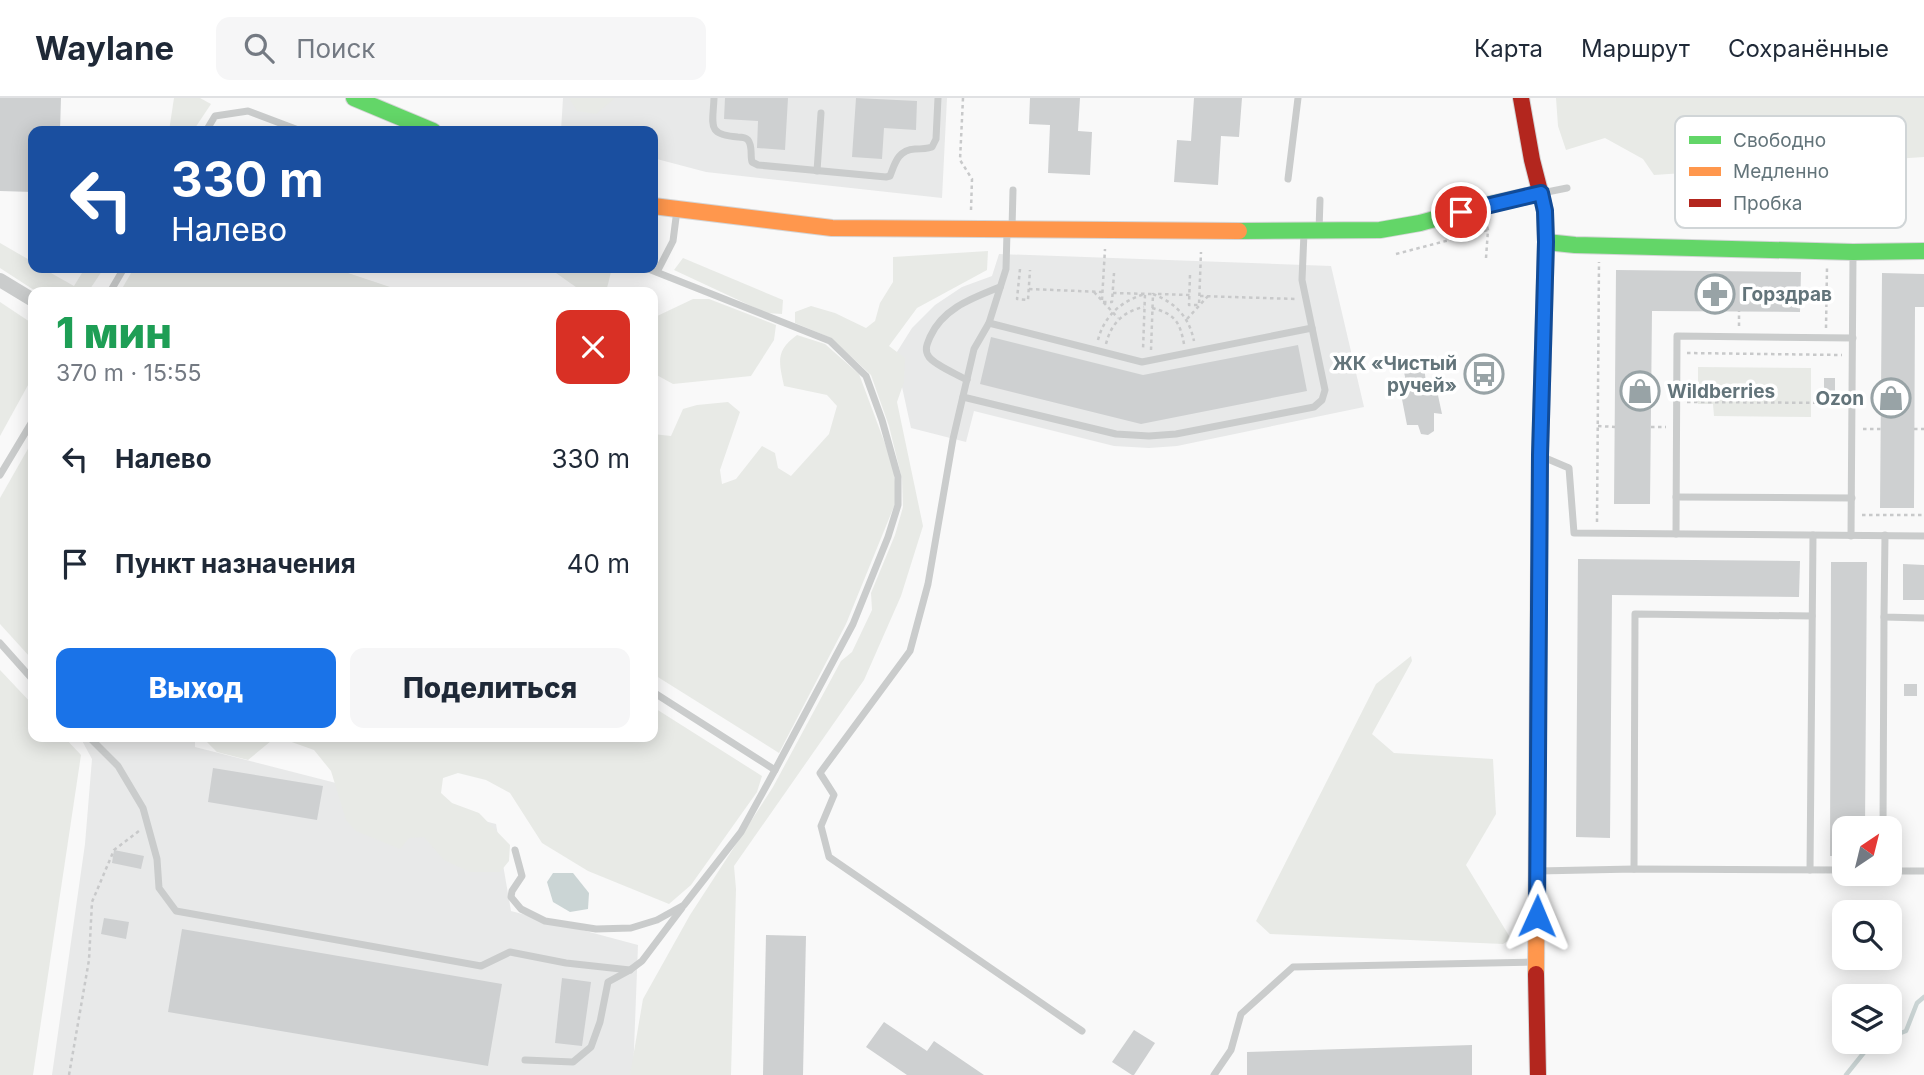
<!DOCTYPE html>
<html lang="ru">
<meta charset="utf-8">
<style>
body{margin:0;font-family:Inter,sans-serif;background:#f6f6f7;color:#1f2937;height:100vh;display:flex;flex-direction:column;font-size:26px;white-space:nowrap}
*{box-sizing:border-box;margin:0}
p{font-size:23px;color:#747a83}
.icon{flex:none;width:38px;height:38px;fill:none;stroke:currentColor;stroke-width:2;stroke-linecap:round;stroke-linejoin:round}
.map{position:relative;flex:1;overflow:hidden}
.panel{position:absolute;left:28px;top:189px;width:630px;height:455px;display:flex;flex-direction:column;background:#fff;border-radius:14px;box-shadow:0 4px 18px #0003}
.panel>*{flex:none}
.guide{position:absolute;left:28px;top:28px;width:630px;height:147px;border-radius:14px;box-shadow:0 4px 18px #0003;background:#1a4fa0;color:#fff;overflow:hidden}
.needle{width:46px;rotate:35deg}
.fabs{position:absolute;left:1832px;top:718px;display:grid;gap:14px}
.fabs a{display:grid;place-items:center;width:70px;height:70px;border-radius:14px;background:#fff;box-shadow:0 4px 18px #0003;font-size:35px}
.pin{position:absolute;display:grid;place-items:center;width:60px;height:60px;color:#fff;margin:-30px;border:4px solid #fff;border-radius:50%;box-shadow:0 2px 7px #0007}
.me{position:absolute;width:77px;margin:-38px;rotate:1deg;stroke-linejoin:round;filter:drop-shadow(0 0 5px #0008)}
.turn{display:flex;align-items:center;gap:24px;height:147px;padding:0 28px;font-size:32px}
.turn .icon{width:91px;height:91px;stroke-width:2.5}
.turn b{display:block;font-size:49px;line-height:60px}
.round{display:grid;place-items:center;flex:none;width:74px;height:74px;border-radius:14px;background:#f6f6f7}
.overview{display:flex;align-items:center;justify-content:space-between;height:119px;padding:0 28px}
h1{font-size:42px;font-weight:800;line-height:52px;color:#1e9e55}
.action{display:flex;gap:14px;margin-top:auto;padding:14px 28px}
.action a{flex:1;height:80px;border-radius:14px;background:#1a73e8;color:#fff;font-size:28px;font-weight:800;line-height:80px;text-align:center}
.action a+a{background:#f6f6f7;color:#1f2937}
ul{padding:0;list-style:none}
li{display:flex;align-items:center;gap:21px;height:105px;padding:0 28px}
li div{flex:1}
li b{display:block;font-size:26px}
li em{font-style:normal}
header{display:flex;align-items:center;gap:42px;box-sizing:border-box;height:98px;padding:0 35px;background:#fff;border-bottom:2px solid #e0e1e3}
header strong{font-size:33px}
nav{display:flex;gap:38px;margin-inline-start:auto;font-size:24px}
.search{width:490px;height:63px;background:#f6f6f7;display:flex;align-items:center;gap:18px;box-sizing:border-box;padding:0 24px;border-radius:14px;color:#747a83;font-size:26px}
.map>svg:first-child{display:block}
</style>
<header>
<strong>Waylane</strong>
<div class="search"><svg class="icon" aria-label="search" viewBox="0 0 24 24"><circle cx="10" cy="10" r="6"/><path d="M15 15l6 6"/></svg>Поиск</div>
<nav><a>Карта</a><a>Маршрут</a><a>Сохранённые</a></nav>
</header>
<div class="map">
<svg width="1924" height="977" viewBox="0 0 1924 977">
<rect width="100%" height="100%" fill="#f9f9f9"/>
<g fill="#e8e9e9">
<polygon points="563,0 947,0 942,100 706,74 653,60 653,33 561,33"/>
<polygon points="999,156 1331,168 1364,309 1177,348 1149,350 1114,348 974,313 966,344 911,330 895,257 912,230 935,207 962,189 992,178"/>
<polygon points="80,639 195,639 195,649 496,726 511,813 638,847 633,977 52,977 85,746 92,661"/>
</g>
<g fill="#e8eae6">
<polygon points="174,0 200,0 211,6 193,33 169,33"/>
<polygon points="569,0 615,0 596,16 577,13"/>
<polygon points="1556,0 1924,0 1924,59 1654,77 1643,61 1605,40 1566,52 1558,28"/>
<polygon points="0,145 33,164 33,170 42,170 74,188 85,170 104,170 88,194 37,194 0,170"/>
<polygon points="988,153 987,172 917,210 889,248 905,260 904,284 897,304 923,428 901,498 864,582 734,768 736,791 731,977 630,977 643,901 690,817 773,689 841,563 852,554 872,512 871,495 895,437 903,409 902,381 889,328 871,277 831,240 795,225 795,214 811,208 835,215 866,230 875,223 880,205 893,184 893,159"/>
<polygon points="683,160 783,202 782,216 766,215 674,172"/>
<polygon points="134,170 333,170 405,194 120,194"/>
<polygon points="553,170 612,170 606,194 583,194 556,175"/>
<polygon points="693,201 709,201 776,227 774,242 751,278 673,286 653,275 653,220"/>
<polygon points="0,204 33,226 33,278 0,338"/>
<path d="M797 237 825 246 859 276 893 367 897 401 846 526 779 655 653 576V336L671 338 683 311 697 307 728 304 740 314 720 372 722 386 736 381 762 348 775 355 778 370 791 378 829 336 837 308 827 297 784 288C779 264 775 253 797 237Z"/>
<polygon points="1698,269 1811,270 1811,319 1714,318 1713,306 1698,306"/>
<polygon points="33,342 33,557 30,559 0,526 0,400"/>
<polygon points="1411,558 1412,563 1372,636 1394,655 1493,661 1496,716 1466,767 1511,841 1503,846 1270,836 1256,823 1376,586"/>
<polygon points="0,572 33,607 33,639 64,639 81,657 33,977 0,977"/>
<polygon points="653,609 762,678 757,694 691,787 669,806 588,773 542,745 510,695 486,682 458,675 443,680 441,695 452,705 479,715 510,747 509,763 500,774 470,774 444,762 424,739 409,740 400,751 356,733 346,722 331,673 314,652 286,642 271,643 248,662 217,654 207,644 199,642 197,639 653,639"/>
</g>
<polygon fill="#cbd5d5" points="553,775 573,775 589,795 588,811 570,814 553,804 547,784"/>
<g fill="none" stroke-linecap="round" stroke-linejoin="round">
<g stroke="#cbd5d5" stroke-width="4.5">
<polyline points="1890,939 1906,933 1917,905 1924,899"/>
<polyline points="1846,977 1870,947 1880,943"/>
</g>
</g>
<g fill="#ced0d1">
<polygon points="0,0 61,0 60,33 33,33 33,94 0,93"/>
<polygon points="725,0 788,0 785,52 757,50 758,23 724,21"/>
<polygon points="856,0 917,3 916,32 884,30 882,61 852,59"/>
<polygon points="1030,0 1080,0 1078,33 1092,34 1090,77 1048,75 1050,27 1029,26"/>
<polygon points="1194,0 1242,0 1239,39 1221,38 1218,87 1174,84 1177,42 1191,43"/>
<polygon points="1616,172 1801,174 1800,214 1652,213 1650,406 1614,406"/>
<polygon points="1882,175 1924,176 1924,209 1915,209 1914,410 1880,410"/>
<polygon points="991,239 1143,277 1298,247 1307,293 1141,326 980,286"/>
<polygon points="1424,269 1426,284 1436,288 1442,316 1434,315 1434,333 1428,337 1421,336 1418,327 1407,327 1400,291 1407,288 1404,274"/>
<rect x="1824" y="280" width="11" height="15"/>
<polygon points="1578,461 1800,463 1799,499 1612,497 1610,740 1576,739"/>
<polygon points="1831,464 1867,464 1865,730 1844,730 1844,758 1830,758"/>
<polygon points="1903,466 1924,467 1924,502 1903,502"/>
<rect x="1904" y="586" width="13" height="12"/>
<polygon points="213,670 323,688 317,722 208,704"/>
<polygon points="114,752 144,758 141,771 112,765"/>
<polygon points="104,820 129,824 126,841 101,836"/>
<polygon points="182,831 502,886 488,968 168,914"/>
<polygon points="766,837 806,838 803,977 763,977"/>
<polygon points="562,880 591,884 582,948 555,945"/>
<polygon points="884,924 927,953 934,943 984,977 907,977 866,949"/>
<polygon points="1134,932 1155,945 1134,977 1132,977 1112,964"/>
<polygon points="1472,947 1472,977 1247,977 1247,954"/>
</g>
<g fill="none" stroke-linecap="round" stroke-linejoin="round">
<g stroke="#d4d5d6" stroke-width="18">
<g id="fast">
<polyline points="354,0 433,33"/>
<polyline points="1239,133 1380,132 1420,125 1482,108 1541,95"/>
<polyline points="1546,144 1575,147 1853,154 1924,153"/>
</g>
</g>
<g stroke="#d4d5d6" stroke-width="18">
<g id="slow">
<polyline points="653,108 832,130 1239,133"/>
<polyline points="1536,876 1538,571"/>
</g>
</g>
<g stroke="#d4d5d6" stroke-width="18">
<g id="jam">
<polyline points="1521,0 1532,62 1545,113 1546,144 1540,357 1538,571"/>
<polyline points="1536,876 1538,977"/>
</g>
</g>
<g stroke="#c8c9ca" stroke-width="2.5" stroke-dasharray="3.5 3.5" stroke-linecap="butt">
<polyline points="963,0 960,62 972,81 971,112"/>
<polyline points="1396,156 1488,132"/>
<polyline points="1486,160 1488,132 1486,124"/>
<polyline points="1020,171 1017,201 1028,202 1030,172"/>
<polyline points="1190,177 1189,207 1199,207 1201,154"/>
<polyline points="1029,191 1102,194"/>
<polyline points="1094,194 1118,220"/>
<polyline points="1113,195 1152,196"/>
<polyline points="1158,196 1190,197"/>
<polyline points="1200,198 1296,201"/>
<polyline points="1102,202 1105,151"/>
<polyline points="1103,204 1112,204 1114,175"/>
<path d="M1152 210C1175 216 1180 224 1184 246"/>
<polyline points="1187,221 1208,198"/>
<polyline points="1739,228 1739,213"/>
<polyline points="1826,230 1827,170"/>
<path d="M1098 242C1104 218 1121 203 1145 196L1143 252"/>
<path d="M1106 246C1111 225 1124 213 1144 209"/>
<path d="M1151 252 1153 196C1176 205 1189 219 1194 243"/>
<polyline points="1687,255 1842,257"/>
<polyline points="1687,304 1841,305"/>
<polyline points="1598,328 1615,329"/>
<polyline points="1651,329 1666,329"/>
<polyline points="1863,331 1881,331"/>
<polyline points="1914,331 1924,331"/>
<polyline points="1862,417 1924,417"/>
<polyline points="1597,424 1599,164"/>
<polyline points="69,977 89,862 92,804 114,752 139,733"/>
</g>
<g stroke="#cacccc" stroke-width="7">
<path d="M714 0C713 27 706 37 738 39 742 39 745 39 748 42 753 48 750 58 752 64L758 67 886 79 890 78C895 65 898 52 915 51 922 51 926 51 932 49L936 41 938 0"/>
<polyline points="206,33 215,18 248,13 301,33"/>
<polyline points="817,73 821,15"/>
<polyline points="1288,81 1298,0"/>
<polyline points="1542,95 1567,90"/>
<polyline points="1012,130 1013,92"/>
<polyline points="1319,132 1320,102"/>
<polyline points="1007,134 1006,171 989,225 974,251 953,341 928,486 910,553 820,675 834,697 821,728 829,759 1082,933"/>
<polyline points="657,174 673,143 677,112"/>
<polyline points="110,194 124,170"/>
<polyline points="989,225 1142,264 1312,230"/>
<path d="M967 282C957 276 936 268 929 259 924 252 927 246 930 239 943 210 973 200 1000 189"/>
<polyline points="963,299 1116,336 1149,338 1176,336 1314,309 1322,302 1325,292 1302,182 1304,135"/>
<polyline points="1543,359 1569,370 1574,435 1924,438"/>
<polyline points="0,377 33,322"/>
<polyline points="1676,399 1852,400"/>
<polyline points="1676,436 1677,238 1853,240"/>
<polyline points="1885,437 1884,519 1924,520"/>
<polyline points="1851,438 1853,158"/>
<polyline points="0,545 33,582"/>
<polyline points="653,594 775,672"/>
<polyline points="89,639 118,668 143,710 157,761 159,790 176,813 481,868 510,854 566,865 630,872"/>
<polyline points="1883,730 1884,519"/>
<polyline points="515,752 522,778 512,793 511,799 521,811 545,823 596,831 631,830 657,822 684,807 741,734 775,672 853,526 888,439 898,407 898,379 882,322 866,278 830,243 646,170"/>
<polyline points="1634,771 1635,516 1812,518"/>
<polyline points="1810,772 1813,437"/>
<polyline points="1538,773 1634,771 1844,772"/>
<polyline points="1890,773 1924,773"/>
<polyline points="525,962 573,964 591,949 600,924 608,884 630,872 642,863 682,810"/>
<polyline points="1214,977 1231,952 1241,916 1293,869 1533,864"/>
</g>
<polyline stroke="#cacccc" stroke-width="14" points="0,182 33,202"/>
<use href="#fast" stroke="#63d668" stroke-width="16"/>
<use href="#slow" stroke="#ff974d" stroke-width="16"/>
<use href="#jam" stroke="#b3261e" stroke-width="16"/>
</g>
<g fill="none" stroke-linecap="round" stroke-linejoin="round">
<g stroke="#114b97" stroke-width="18">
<polyline id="route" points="1461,114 1541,95 1545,113 1546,144 1540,357 1537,818"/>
</g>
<use href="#route" stroke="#1a73e8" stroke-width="12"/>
</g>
<defs>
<g id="pharmacy-ring" transform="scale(2.0125)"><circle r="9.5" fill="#fff" stroke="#98a3a6" stroke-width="1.5"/><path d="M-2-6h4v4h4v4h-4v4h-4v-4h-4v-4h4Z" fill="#98a3a6"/></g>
<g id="bus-ring" transform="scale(2.0125)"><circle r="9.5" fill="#fff" stroke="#98a3a6" stroke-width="1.5"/><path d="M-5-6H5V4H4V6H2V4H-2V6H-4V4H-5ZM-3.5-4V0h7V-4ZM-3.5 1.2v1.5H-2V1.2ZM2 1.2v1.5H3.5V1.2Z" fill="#98a3a6"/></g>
<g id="shop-ring" transform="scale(2.0125)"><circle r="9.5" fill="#fff" stroke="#98a3a6" stroke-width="1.5"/><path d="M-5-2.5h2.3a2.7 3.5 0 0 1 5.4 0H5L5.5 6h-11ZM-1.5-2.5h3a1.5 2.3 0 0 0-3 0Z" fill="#98a3a6"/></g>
</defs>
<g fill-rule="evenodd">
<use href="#pharmacy-ring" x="1715" y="196"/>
<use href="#bus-ring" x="1484" y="276"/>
<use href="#shop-ring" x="1640" y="293"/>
<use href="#shop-ring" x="1891" y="300"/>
</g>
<g text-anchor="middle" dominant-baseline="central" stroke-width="7" stroke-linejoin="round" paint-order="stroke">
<g font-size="19" font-weight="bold" fill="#63747a" stroke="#fff" text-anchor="start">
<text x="1742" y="196">Горздрав</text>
<text x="1457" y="265" text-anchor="end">ЖК «Чистый<tspan x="1457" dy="22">ручей»</tspan></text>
<text x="1667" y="293">Wildberries</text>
<text x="1864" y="300" text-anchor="end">Ozon</text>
</g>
</g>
<rect x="1675" y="18" width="231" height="112" rx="10" fill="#fff" stroke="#d0d5d7" stroke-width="2"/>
<rect x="1689" y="38" width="32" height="8" fill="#63d668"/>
<rect x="1689" y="69" width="32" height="9" fill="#ff974d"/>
<rect x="1689" y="101" width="32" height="8" fill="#b3261e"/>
<g font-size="19" fill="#63747a">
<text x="1733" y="49">Свободно</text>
<text x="1733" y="80">Медленно</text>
<text x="1733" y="112">Пробка</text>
</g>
</svg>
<div class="fabs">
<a><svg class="needle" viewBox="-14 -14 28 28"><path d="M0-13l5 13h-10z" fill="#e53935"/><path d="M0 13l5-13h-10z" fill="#747a83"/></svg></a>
<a><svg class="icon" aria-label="search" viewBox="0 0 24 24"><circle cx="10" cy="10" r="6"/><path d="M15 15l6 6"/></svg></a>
<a><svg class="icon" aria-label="layers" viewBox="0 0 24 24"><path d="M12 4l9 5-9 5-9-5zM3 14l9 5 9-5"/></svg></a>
</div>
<div class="pin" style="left:1461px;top:114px;background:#d93025"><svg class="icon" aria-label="arrive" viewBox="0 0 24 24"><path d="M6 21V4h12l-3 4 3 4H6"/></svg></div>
<svg class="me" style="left:1537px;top:818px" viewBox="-20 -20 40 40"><path d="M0-17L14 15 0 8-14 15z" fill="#1a73e8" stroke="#fff" stroke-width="4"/></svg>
<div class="guide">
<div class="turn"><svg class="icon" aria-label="left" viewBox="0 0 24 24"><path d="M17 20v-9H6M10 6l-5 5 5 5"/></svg><div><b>330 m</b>Налево</div></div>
</div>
<section class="panel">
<div class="overview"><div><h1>1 мин</h1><p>370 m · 15:55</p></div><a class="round" style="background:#d93025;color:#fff"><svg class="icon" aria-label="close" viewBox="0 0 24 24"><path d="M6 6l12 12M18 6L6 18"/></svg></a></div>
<ul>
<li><svg class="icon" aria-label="left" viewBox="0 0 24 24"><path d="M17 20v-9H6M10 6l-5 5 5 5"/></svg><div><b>Налево</b></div><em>330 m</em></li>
<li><svg class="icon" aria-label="arrive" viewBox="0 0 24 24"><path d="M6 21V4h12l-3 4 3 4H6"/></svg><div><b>Пункт назначения</b></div><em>40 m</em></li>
</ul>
<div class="action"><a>Выход</a><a>Поделиться</a></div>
</section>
</div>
